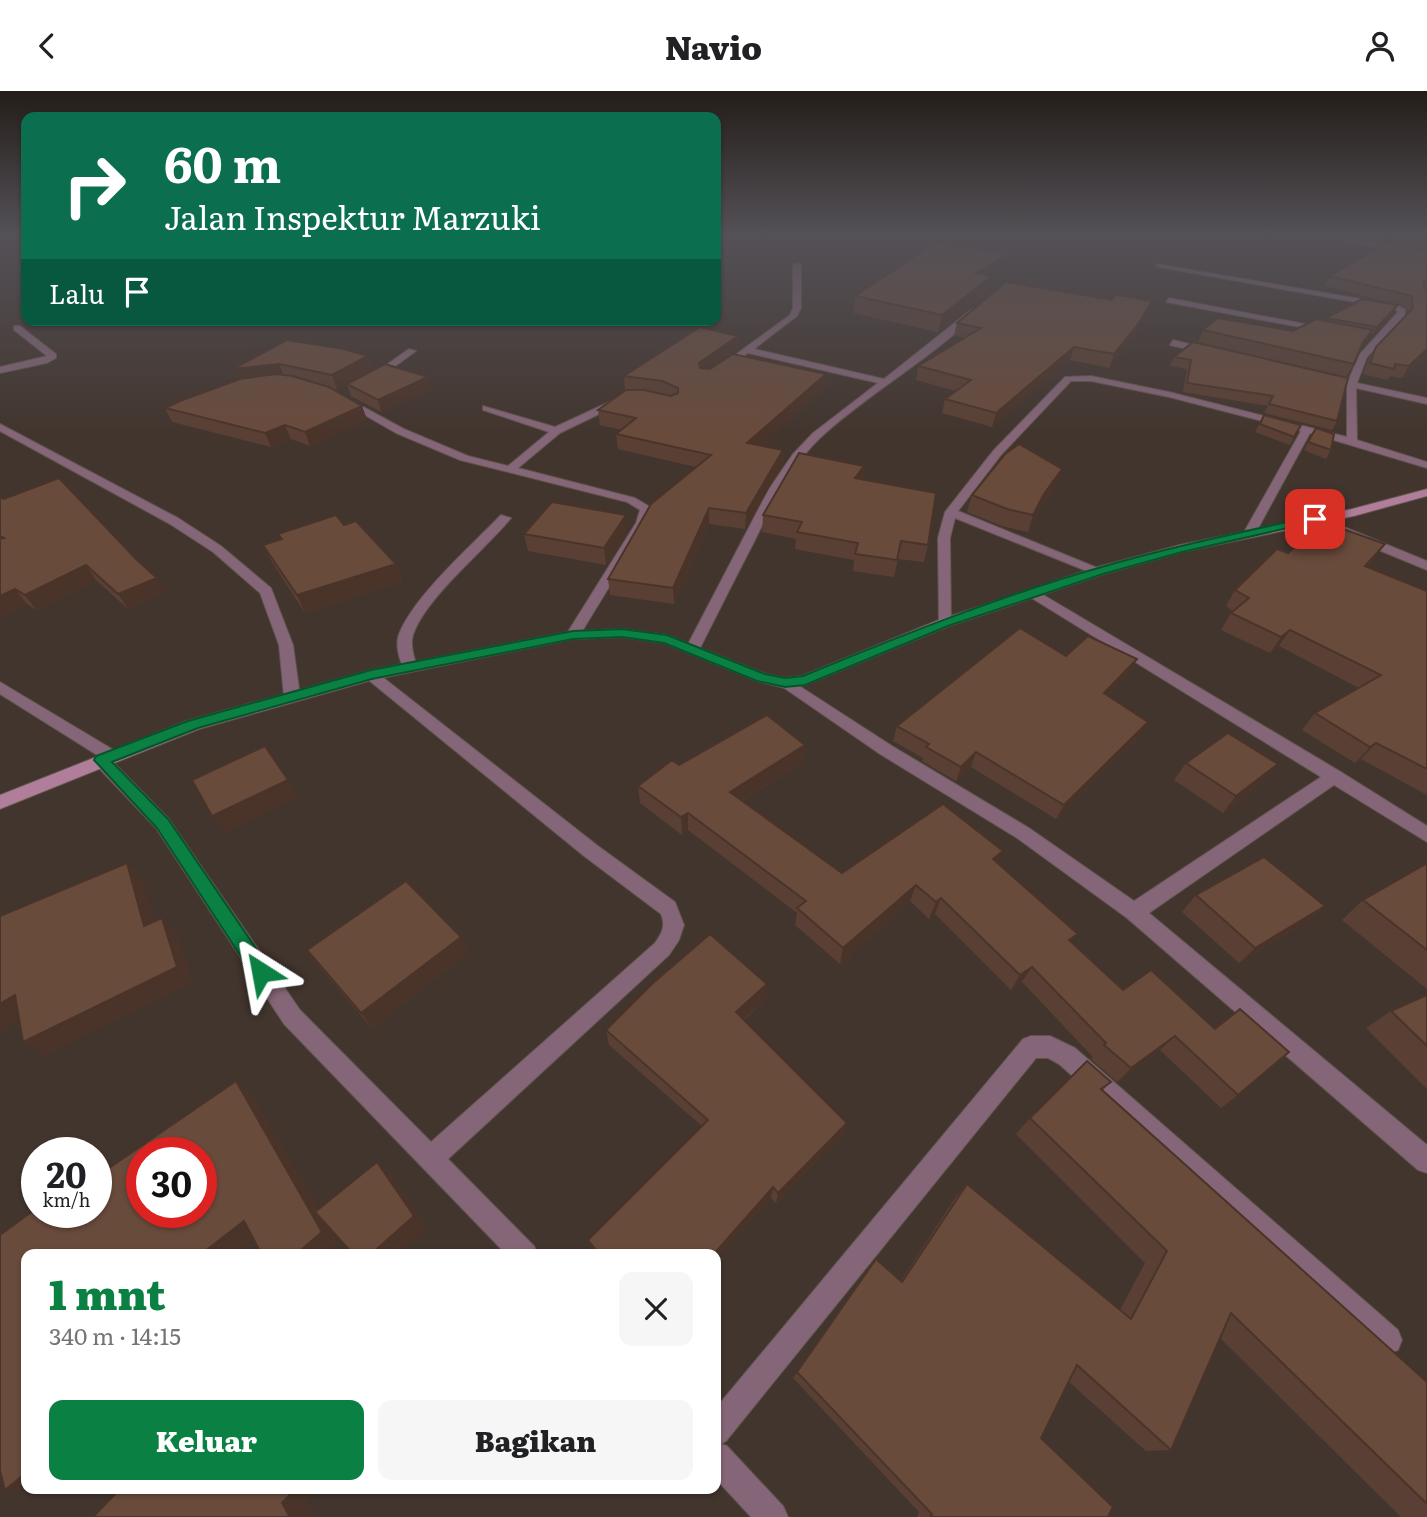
<!DOCTYPE html>
<html lang="id">
<meta charset="utf-8">
<style>
body{margin:0;font-family:Literata,serif;background:#f6f6f6;color:#202124;height:100vh;display:flex;flex-direction:column;font-size:26px;white-space:nowrap}
*{box-sizing:border-box;margin:0}
p{font-size:23px;color:#757577}
.icon{flex:none;width:38px;height:38px;fill:none;stroke:currentColor;stroke-width:2;stroke-linecap:round;stroke-linejoin:round}
.map{position:relative;flex:1;overflow:hidden}
.panel{position:absolute;left:21px;top:1158px;width:700px;height:245px;display:flex;flex-direction:column;background:#fff;border-radius:14px;box-shadow:0 2px 5px #0004}
.panel>*{flex:none}
.guide{position:absolute;left:21px;top:21px;width:700px;height:214px;border-radius:14px;box-shadow:0 2px 5px #0004;background:#0b6e4f;color:#fff;overflow:hidden}
.speed{position:absolute;left:21px;top:1046px;display:flex;gap:14px;font-size:35px;font-weight:700;text-align:center}
.speed>*{display:grid;place-content:center;width:91px;height:91px;border-radius:50%;background:#fff;box-shadow:0 2px 5px #0004;line-height:1}
.speed small{font-size:18px;font-weight:400}
.speed .limit{border:10px solid #d22;background:#fff;color:#111}
.pin{position:absolute;display:grid;place-items:center;width:60px;height:60px;color:#fff;margin:-30px;border-radius:14px;box-shadow:0 4px 10px #0006}
.me{position:absolute;width:77px;margin:-38px;rotate:326deg;stroke-linejoin:round;filter:drop-shadow(0 0 5px #0008)}
.turn{display:flex;align-items:center;gap:24px;height:147px;padding:0 28px;font-size:32px}
.turn .icon{width:91px;height:91px;stroke-width:2.5}
.turn b{display:block;font-size:49px;line-height:60px}
.then{display:flex;align-items:center;height:66px;padding:0 28px;background:#0003;gap:14px;font-size:26px}
.round{display:grid;place-items:center;flex:none;width:74px;height:74px;border-radius:14px;background:#f6f6f6}
.head{display:flex;align-items:center;justify-content:space-between;height:119px;padding:0 28px}
h1{font-size:42px;font-weight:800;line-height:52px;color:#0b8043}
.cta{display:flex;gap:14px;margin-top:auto;padding:14px 28px}
.cta a{flex:1;height:80px;border-radius:14px;background:#0b8043;color:#fff;font-size:28px;font-weight:800;line-height:80px;text-align:center}
.cta a+a{background:#f6f6f6;color:#202124}
header{display:flex;justify-content:space-between;align-items:center;height:91px;padding:0 28px;background:#fff;font-size:32px;font-weight:800}
.map>svg:first-child{display:block}
</style>
<header><svg class="icon" aria-label="back" viewBox="0 0 24 24"><path d="M15 5l-7 7 7 7"/></svg>Navio<svg class="icon" aria-label="person" viewBox="0 0 24 24"><circle cx="12" cy="8" r="4"/><path d="M4 21q1-7 8-7t8 7"/></svg></header>
<div class="map">
<svg width="1427" height="1426" viewBox="0 0 1427 1426">
<rect width="100%" height="100%" fill="#42352e"/>
<g fill="none" stroke-linecap="round" stroke-linejoin="round">
<g stroke="#60544d" stroke-width="2">
<g id="street">
<polygon points="1320,143 1330,143 1427,164 1427,168"/>
<path d="M797 172 801 174V217L797 225 754 258 884 288 972 218 979 220C932 268 871 300 821 346 790 375 772 415 753 453 735 487 718 522 700 557L698 560H688L686 557 769 398 793 363 813 342 878 292 748 262 724 280 716 278 790 224 793 217V174Z"/>
<polygon points="1156,173 1396,214 1405,218 1405,226 1367,266 1357,292 1427,307 1427,313 1356,297 1357,349 1427,371 1427,377 1310,342 1255,443 1249,447 1243,443 1301,340 1169,306 1091,290 1071,290 1001,364 958,420 1105,480 1104,483 1094,483 955,427 950,447 951,532 949,535 939,535 938,447 945,421 993,360 1065,286 1091,285 1169,301 1347,346 1347,295 1336,291 1341,288 1348,290 1360,263 1398,221 1394,218 1158,176"/>
<polygon points="1169,207 1326,237 1330,239 1326,241 1166,211"/>
<polygon points="14,235 20,235 56,263 56,267 47,272 0,282 0,276 47,265 14,239"/>
<polygon points="1173,249 1210,258 1211,260 1207,263 1170,254"/>
<polygon points="409,258 416,260 375,290 369,290 369,286"/>
<polygon points="343,305 404,338 468,365 508,375 549,341 483,319 483,315 555,336 620,306 626,306 626,310 560,342 518,377 635,407 652,417 653,422 648,432 578,547 568,547 566,544 636,432 640,419 627,411 460,369 396,342 340,310 340,306"/>
<polygon points="0,333 178,427 221,455 271,497 293,554 300,605 297,609 292,610 284,605 279,554 260,502 213,461 170,433 0,340"/>
<path d="M501 424 511 427C486 458 425 507 413 544 410 554 414 566 417 576L410 581 405 579C399 569 395 554 399 543 414 505 472 454 501 424Z"/>
<polygon points="1315,424 1427,470 1427,479 1311,431 1309,428"/>
<polygon points="1035,499 1341,681 1427,735 1427,751 1334,694 1149,822 1427,1054 1427,1082 1418,1079 1127,827 1017,747 880,663 777,592 780,589 790,589 892,655 1029,737 1134,810 1321,686 1030,506 1030,500"/>
<path d="M371 579 376 581 598 755 675 811 684 834 679 849 669 864 448 1068 534 1155 538 1164H507L284 933 156 737 95 673 93 669 97 664 0 603V591L117 661 119 665 112 670 168 727 300 919 431 1051 655 852C662 842 666 835 661 823L584 765 366 587 364 584Z"/>
<polygon points="1031,945 1050,945 1075,957 1398,1239 1402,1249 1398,1259 1388,1263 1378,1259 1059,973 1048,967 1036,967 726,1350 721,1353 727,1355 783,1415 788,1426 751,1426 716,1388 716,1317 1023,948"/>
</g>
</g>
<g stroke="#60544d" stroke-width="2">
<polygon id="secondary" points="1427,398 1427,405 1354,425 1182,461 1104,483 949,535 805,594 785,597 757,590 664,552 622,546 573,548 372,589 199,638 0,718 0,704 187,630 371,579 573,540 622,538 667,544 766,583 785,587 802,585 939,529 1094,477 1180,454 1352,418"/>
</g>
<use href="#street" fill="#856678" fill-rule="evenodd"/>
<use href="#secondary" fill="#b07e9b" fill-rule="evenodd"/>
</g>
<g fill="#5a4034">
<polygon points="1348,143 1427,143 1427,266 1420,269 1402,287 1390,285 1387,289 1363,283 1369,267 1376,256 1407,224 1406,216 1325,195 1330,185 1395,153 1399,145 1380,150 1348,144"/>
<polygon points="1009,163 1005,178 992,186 988,201 938,241 853,222 855,205"/>
<polygon points="1112,209 1152,210 1147,222 1134,245 1109,277 1070,269 992,336 942,322 945,308 956,300 916,289 918,275 965,247 954,244 957,232"/>
<polygon points="1394,221 1373,243 1370,243 1360,259 1354,273 1346,286 1206,254 1337,330 1332,339 1264,322 1268,315 1183,301 1187,278 1170,275 1174,266 1198,252 1203,239 1293,240 1325,230 1326,227"/>
<polygon points="738,245 737,259 710,278 826,283 825,297 760,355 783,359 782,375 745,438 709,433 674,513 610,504 608,488 696,376 618,358 616,343 622,339 600,334 598,319 626,299 625,299 624,285"/>
<polygon points="368,265 373,280 431,298 381,321 351,305 347,294 337,299 334,299 367,328 310,355 291,348 271,356 172,331 165,317 238,289 233,278"/>
<polygon points="1264,324 1301,334 1290,354 1255,341"/>
<polygon points="1316,337 1331,359 1326,368 1304,359"/>
<polygon points="864,375 862,388 928,454 924,471 898,468 894,486 853,480 854,469 795,458 796,448 762,441 763,424"/>
<polygon points="1062,378 1056,394 1038,420 1028,441 1002,435 967,421 972,404"/>
<polygon points="0,406 166,501 128,518 96,489 36,519 27,513 0,526"/>
<polygon points="344,434 396,473 402,490 305,522 272,471 263,454 281,448 278,443"/>
<polygon points="628,441 606,474 528,460 524,443"/>
<polygon points="1312,449 1385,453 1368,476 1427,500 1427,704 1361,668 1355,672 1302,639 1315,622 1359,597 1279,555 1270,562 1221,539 1231,522 1233,520 1226,515 1235,499 1288,462"/>
<polygon points="1066,565 1137,568 1129,582 1108,604 1140,645 1056,728 971,676 956,690 922,670 923,667 893,650 897,635"/>
<polygon points="805,654 803,671 742,710 842,782 998,772 1072,852 1123,899 1151,879 1238,1004 1221,1017 1160,959 1117,991 1091,968 1093,966 1022,891 1011,899 935,823 929,828 910,810 840,873 795,834 797,822 688,739 682,744 640,712 638,695 679,674"/>
<polygon points="1186,672 1264,690 1223,722 1174,689"/>
<polygon points="1427,772 1427,898 1342,829 1363,809"/>
<polygon points="1196,804 1325,815 1307,831 1239,872 1182,821"/>
<polygon points="461,846 468,862 372,937 319,875 307,859"/>
<polygon points="1427,904 1427,998 1366,937 1391,920"/>
<polygon points="766,908 744,929 847,1032 843,1044 776,1112 771,1107 716,1164 598,1164 588,1149 702,1035 609,954 606,939"/>
<polygon points="1111,991 1103,999 1427,1291 1427,1426 1401,1426 1220,1247 1171,1359 1146,1360 1069,1291 1041,1347 1108,1426 917,1426 919,1421 793,1287 876,1168 901,1190 955,1107 967,1093 1120,1219 1145,1172 1016,1043 1030,1027"/>
</g>
<g fill="#4a342a">
<polygon points="1384,143 1412,143 1380,150"/>
<polygon points="1009,163 1005,178 992,186 988,201 938,241 942,224 976,182"/>
<polygon points="1152,210 1147,222 1134,245 1109,277 1114,263"/>
<polygon points="1398,214 1394,221 1373,243 1377,236"/>
<polygon points="1373,239 1365,252 1356,264 1363,251"/>
<polygon points="738,245 737,259 699,286 699,272"/>
<polygon points="1074,256 1070,269 992,336 996,322"/>
<polygon points="1427,258 1427,266 1420,269 1402,287 1409,275"/>
<polygon points="368,265 373,280 337,299 332,284"/>
<polygon points="279,273 285,288 240,293 233,278"/>
<polygon points="826,283 825,297 747,367 747,352"/>
<polygon points="428,286 431,298 381,321 378,309"/>
<polygon points="362,315 367,328 310,355 305,341"/>
<polygon points="285,334 291,348 271,356 265,342"/>
<polygon points="783,359 782,375 745,438 746,422"/>
<polygon points="864,375 861,391 855,387"/>
<polygon points="1062,378 1056,394 1038,420 1028,441 1033,424 1044,403"/>
<polygon points="709,417 709,433 674,513 673,497"/>
<polygon points="626,424 628,441 606,474 604,457"/>
<polygon points="1385,453 1373,470 1354,491 1365,475"/>
<polygon points="396,473 402,490 305,522 297,504"/>
<polygon points="86,474 96,489 36,519 25,504"/>
<polygon points="157,487 166,501 128,518 118,503"/>
<polygon points="15,498 27,513 0,526 0,505"/>
<polygon points="1290,539 1279,555 1270,562 1281,546"/>
<polygon points="1137,568 1129,582 1096,616 1104,602"/>
<polygon points="1148,631 1140,645 1056,728 1064,714"/>
<polygon points="1376,652 1361,668 1355,672 1370,656"/>
<polygon points="805,654 803,671 729,718 730,701"/>
<polygon points="976,661 971,676 956,690 961,676"/>
<polygon points="1278,673 1264,690 1223,722 1236,705"/>
<polygon points="288,689 299,706 225,742 212,725"/>
<polygon points="688,722 688,739 682,744 681,726"/>
<polygon points="1003,760 996,777 993,768"/>
<polygon points="127,772 143,789 161,851 144,835"/>
<polygon points="916,794 910,810 840,873 843,857"/>
<polygon points="941,807 935,823 929,828 936,811"/>
<polygon points="1325,815 1307,831 1239,872 1255,857"/>
<polygon points="162,827 178,843 193,892 45,965 23,951"/>
<polygon points="461,846 468,862 372,937 361,922"/>
<polygon points="1032,876 1022,891 1011,899 1020,884"/>
<polygon points="767,893 766,908 735,936 736,921"/>
<polygon points="15,904 37,919 0,942 0,913"/>
<polygon points="1175,945 1160,959 1117,991 1131,977"/>
<polygon points="236,990 254,1006 339,1152 325,1164 295,1164"/>
<polygon points="847,1032 843,1044 776,1112 778,1102"/>
<polygon points="377,1071 392,1085 428,1138 399,1164 370,1164"/>
<polygon points="773,1096 771,1107 716,1169 716,1164 713,1164"/>
<polygon points="244,1130 264,1141 235,1164 200,1164"/>
<polygon points="26,1382 26,1398 42,1398 5,1399"/>
<polygon points="295,1398 318,1398 306,1411 314,1424 312,1426 290,1426 282,1412"/>
</g>
<g fill="#694b3c" stroke="#4a342a" stroke-width="2" fill-rule="evenodd">
<polygon points="1407,143 1427,143 1427,152 1400,145"/>
<polygon points="1387,151 1427,160 1427,190 1424,190 1424,197 1427,198 1427,258 1409,275 1395,273 1394,278 1370,272 1376,256 1413,217 1412,205 1330,185"/>
<polygon points="935,152 1009,163 976,182 992,185 942,224 855,205"/>
<polygon points="1006,191 1112,209 1116,204 1152,210 1139,232 1114,263 1074,256 996,322 945,308 971,289 918,275 981,237 957,232"/>
<polygon points="1362,208 1398,214 1377,236 1326,227"/>
<polygon points="1218,227 1293,240 1316,228 1373,239 1363,251 1354,273 1203,239"/>
<polygon points="700,236 738,245 699,272 700,277 710,278 733,263 826,283 747,352 783,359 746,422 709,417 673,497 608,488 651,413 711,364 616,343 636,327 598,319 626,299 644,299 671,305 678,302 678,297 662,290 624,285"/>
<polygon points="287,249 344,258 368,265 332,284 279,273 233,278"/>
<polygon points="1193,251 1348,287 1337,330 1269,313 1273,305 1187,292 1191,269 1174,266"/>
<polygon points="385,273 428,286 378,309 347,293"/>
<polygon points="275,283 292,285 329,296 362,315 305,341 285,334 265,342 165,317 180,310 240,288"/>
<polygon points="1264,324 1301,334 1294,346 1260,333"/>
<polygon points="1316,337 1334,343 1331,359 1308,351"/>
<polygon points="1019,353 1062,378 1044,403 1033,424 1007,418 972,404 1005,363"/>
<polygon points="799,362 864,375 855,387 936,402 928,454 901,450 897,469 855,463 858,452 797,441 802,431 763,424"/>
<polygon points="59,387 137,469 157,487 118,503 86,474 25,504 15,498 0,505 0,448 4,447 0,445 0,406 4,408"/>
<polygon points="552,411 626,424 604,457 524,443"/>
<polygon points="336,424 344,434 356,430 396,473 297,504 263,454 282,448 278,443"/>
<polygon points="1329,433 1385,453 1365,475 1427,500 1427,678 1376,652 1370,656 1315,622 1381,584 1290,539 1281,546 1231,522 1249,507 1235,499 1277,458 1288,462 1305,447 1312,449"/>
<polygon points="1020,537 1066,565 1088,545 1137,568 1104,602 1148,631 1064,714 976,661 961,676 926,656 929,653 897,635"/>
<polygon points="767,624 805,654 730,701 842,782 943,713 1003,760 993,768 1078,843 1069,849 1123,899 1151,879 1215,938 1240,918 1289,961 1238,1004 1175,945 1131,977 1104,954 1106,952 1032,876 1020,884 941,807 936,811 916,794 843,857 797,817 806,810 688,722 681,726 638,695 672,669 679,674"/>
<polygon points="1228,642 1278,673 1236,705 1186,672"/>
<polygon points="265,655 288,689 212,725 192,689"/>
<polygon points="1264,766 1325,815 1255,857 1196,804"/>
<polygon points="127,772 144,835 162,827 177,876 23,951 15,904 0,913 0,825"/>
<polygon points="1427,772 1427,859 1363,809"/>
<polygon points="406,790 461,846 361,922 307,859"/>
<polygon points="710,843 767,893 736,921 847,1032 778,1102 773,1096 713,1164 600,1164 588,1149 708,1029 606,939 653,892"/>
<polygon points="1427,904 1427,955 1391,920"/>
<polygon points="1087,970 1111,991 1101,998 1427,1291 1427,1413 1231,1222 1171,1359 1077,1274 1041,1347 1113,1416 1108,1426 930,1426 932,1423 797,1281 876,1168 902,1191 967,1093 1131,1228 1167,1160 1030,1027"/>
<path d="M236 990 322 1141 295 1164H262L244 1130 200 1164H26V1382L5 1399 0 1380V1144L37 1117V1122H96V1086ZM142 1062H201V1122H142Z"/>
<polygon points="377,1071 414,1125 370,1164 354,1164 315,1121"/>
<polygon points="120,1398 295,1398 282,1412 290,1426 93,1426"/>
</g>
<linearGradient id="sky" x2="0" y2="1"><stop stop-color="#241d19"/><stop offset="0.42" stop-color="#545157"/><stop offset="1" stop-color="#545157" stop-opacity="0"/></linearGradient>
<rect width="1427" height="342" fill="url(#sky)"/>
<path fill="#0b8043" stroke="#07532c" stroke-width="2" d="M1315 425 1321 428 1319 430 1182 461 1103 483 948 535 805 594 785 596 757 590 664 552 622 546 573 548 372 588 198 637 112 671 168 728 268 875 271 881 268 887 261 889 255 887 157 737 94 669 96 665 188 630 371 579 573 540 622 538 667 544 765 583 785 587 803 585C900 545 997 506 1098 477 1170 456 1242 441 1315 425Z"/>
</svg>
<div class="speed"><div>20<small>km/h</small></div><div class="limit">30</div></div>
<div class="pin" style="left:1315px;top:428px;background:#d93025"><svg class="icon" aria-label="arrive" viewBox="0 0 24 24"><path d="M6 21V4h12l-3 4 3 4H6"/></svg></div>
<svg class="me" style="left:261px;top:881px" viewBox="-20 -20 40 40"><path d="M0-17L14 15 0 8-14 15z" fill="#0b8043" stroke="#fff" stroke-width="4"/></svg>
<div class="guide">
<div class="turn"><svg class="icon" aria-label="right" viewBox="0 0 24 24"><path d="M7 20v-9h11M14 6l5 5-5 5"/></svg><div><b>60 m</b>Jalan Inspektur Marzuki</div></div>
<div class="then">Lalu<svg class="icon" aria-label="arrive" viewBox="0 0 24 24"><path d="M6 21V4h12l-3 4 3 4H6"/></svg></div>
</div>
<section class="panel">
<div class="head"><div><h1>1 mnt</h1><p>340 m · 14:15</p></div><a class="round"><svg class="icon" aria-label="close" viewBox="0 0 24 24"><path d="M6 6l12 12M18 6L6 18"/></svg></a></div>
<div class="cta"><a>Keluar</a><a>Bagikan</a></div>
</section>
</div>
